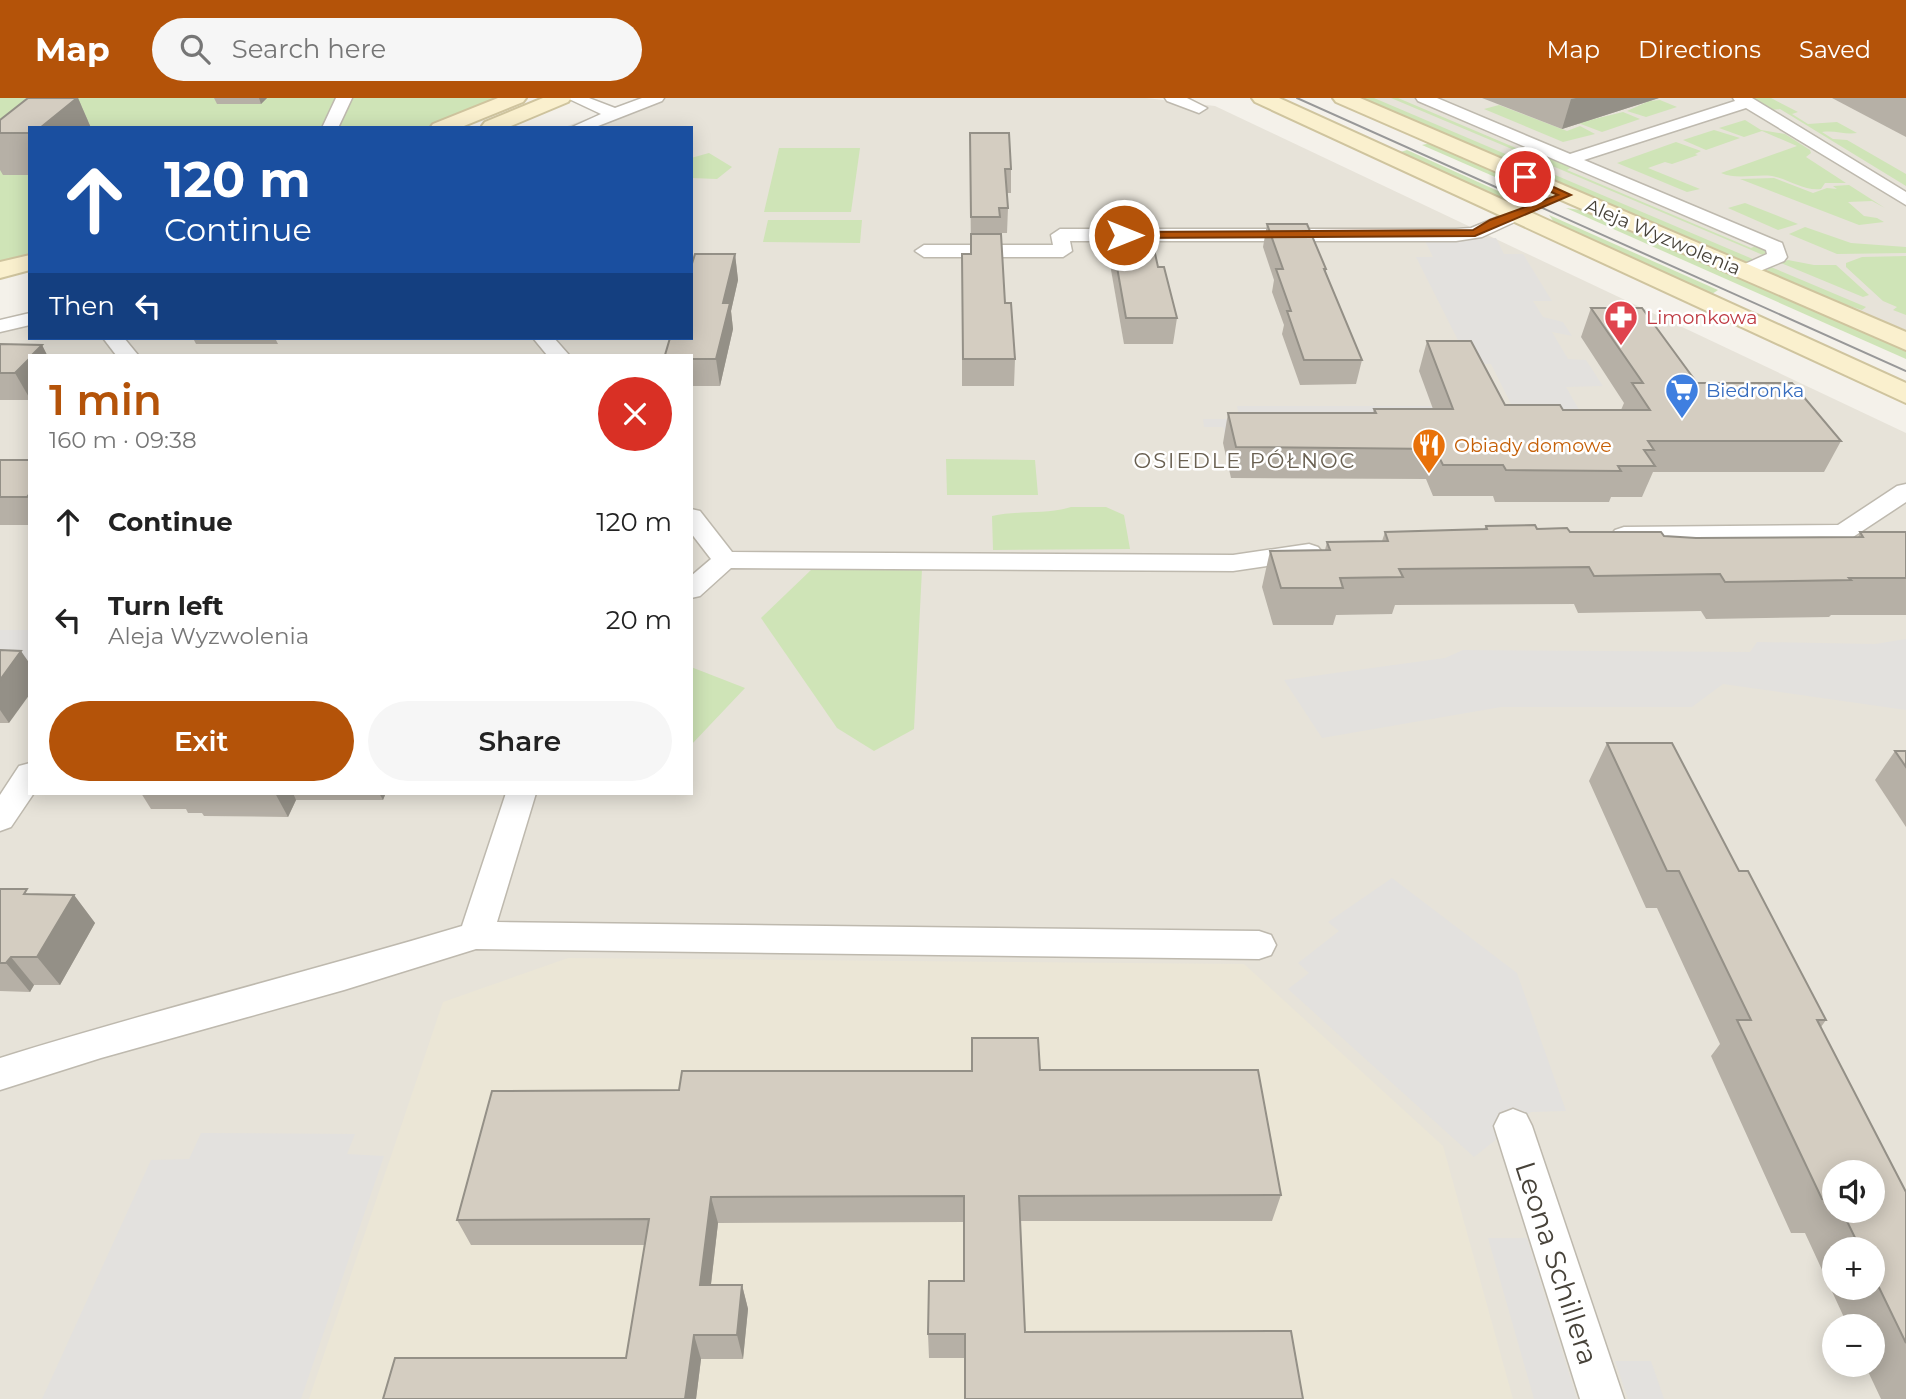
<!DOCTYPE html>
<meta charset="utf-8">
<style>
body{margin:0;font-family:Montserrat,sans-serif;background:#f6f6f6;color:#222;height:100vh;display:flex;flex-direction:column;font-size:26px;white-space:nowrap}
*{box-sizing:border-box;margin:0}
p{font-size:23px;color:#767676}
.icon{flex:none;width:38px;height:38px;fill:none;stroke:currentColor;stroke-width:2;stroke-linecap:round;stroke-linejoin:round}
.map{position:relative;flex:1;overflow:hidden}
.drawer{position:absolute;left:28px;top:256px;width:665px;height:441px;display:flex;flex-direction:column;background:#fff;border-radius:0px;box-shadow:0 4px 18px #0003}
.drawer>*{flex:none}
.banner{position:absolute;left:28px;top:28px;width:665px;height:214px;border-radius:0px;box-shadow:0 4px 18px #0003;background:#1a4fa0;color:#fff;overflow:hidden}
.fabs{position:absolute;left:1822px;top:1062px;display:grid;gap:14px}
.fabs a{display:grid;place-items:center;width:63px;height:63px;border-radius:50%;background:#fff;box-shadow:0 4px 18px #0003;font-size:35px}
.pin{position:absolute;display:grid;place-items:center;width:60px;height:60px;color:#fff;margin:-30px;border:4px solid #fff;border-radius:50%;box-shadow:0 2px 7px #0007}
.me{position:absolute;width:77px;margin:-38px;rotate:90deg;stroke-linejoin:round;filter:drop-shadow(0 0 5px #0008)}
.turn{display:flex;align-items:center;gap:24px;height:147px;padding:0 21px;font-size:32px}
.turn .icon{width:91px;height:91px;stroke-width:2.5}
.turn b{display:block;font-size:49px;line-height:60px}
.then{display:flex;align-items:center;height:66px;padding:0 21px;background:#0003;gap:14px;font-size:26px}
.round{display:grid;place-items:center;flex:none;width:74px;height:74px;border-radius:37px;background:#f6f6f6}
.head{display:flex;align-items:center;justify-content:space-between;height:119px;padding:0 21px}
h1{font-size:42px;font-weight:600;line-height:52px;color:#b45309}
.button{display:flex;gap:14px;margin-top:auto;padding:14px 21px}
.button a{flex:1;height:80px;border-radius:42px;background:#b45309;color:#fff;font-size:28px;font-weight:600;line-height:80px;text-align:center}
.button a+a{background:#f6f6f6;color:#222}
ul{padding:0;list-style:none}
li{display:flex;align-items:center;gap:21px;height:98px;padding:0 21px}
li div{flex:1}
li b{display:block;font-size:26px}
li em{font-style:normal}
header{display:flex;align-items:center;gap:42px;box-sizing:border-box;height:98px;padding:0 35px;background:#b45309;color:#fff}
header strong{font-size:33px}
nav{display:flex;gap:38px;margin-inline-start:auto;font-size:24px}
.search{width:490px;height:63px;background:#f6f6f6;display:flex;align-items:center;gap:18px;box-sizing:border-box;padding:0 24px;border-radius:38px;color:#767676;font-size:26px}
.map>svg:first-child{display:block}
</style>
<header>
<strong>Map</strong>
<div class="search"><svg class="icon" aria-label="search" viewBox="0 0 24 24"><circle cx="10" cy="10" r="6"/><path d="M15 15l6 6"/></svg>Search here</div>
<nav><a>Map</a><a>Directions</a><a>Saved</a></nav>
</header>
<div class="map">
<svg width="1906" height="1301" viewBox="0 0 1906 1301">
<rect width="100%" height="100%" fill="#f4f1ea"/>
<g fill="#e7e3d9" fill-rule="evenodd">
<path d="M643 0H1146L1215 8 1906 335V1301H0V231L30 224V240H691V30H562ZM30 257H691V695H30ZM1834 1074H1872V1113H1834ZM1834 1152H1872V1190H1834ZM1834 1228H1872V1267H1834Z"/>
<polygon points="1357,0 1906,0 1906,232 1831,202"/>
</g>
<polygon fill="#ebe6d6" points="568,860 1244,866 1443,1048 1513,1301 309,1301 443,904"/>
<g fill="#cfe4b7">
<polygon points="0,0 501,0 424,30 30,30 30,157 0,165"/>
<polygon points="1358,0 1374,0 1755,162 1746,165 1736,163"/>
<polygon points="1391,0 1398,0 1537,59 1553,58 1573,68 1567,72 1751,150 1760,146 1771,153 1765,158 1749,151"/>
<path d="M1748 0H1771L1798 14 1792 16 1808 26 1837 24 1857 35C1845 37 1835 32 1822 34L1833 41 1847 42 1906 76V88L1780 11 1771 12Z"/>
<polygon points="1660,2 1677,9 1646,19 1627,13 1649,3"/>
<polygon points="1499,7 1567,33 1580,28 1595,36 1563,44 1484,11"/>
<polygon points="1623,14 1640,21 1602,34 1578,25"/>
<path d="M1745 22 1761 32 1785 36 1810 52 1811 55 1806 59 1846 85H1825L1821 91C1803 93 1789 81 1772 78 1754 76 1737 82 1721 75L1797 48 1762 33 1744 39 1719 30Z"/>
<polygon points="1714,32 1740,40 1706,52 1683,42"/>
<polygon points="1676,44 1701,53 1695,56 1698,57 1672,66 1665,64 1648,70 1700,91 1687,94 1617,65"/>
<polygon points="1430,45 1533,89 1536,97 1422,47"/>
<polygon points="779,50 860,50 851,114 764,114"/>
<polygon points="1407,52 1518,102 1502,101 1397,55"/>
<polygon points="709,55 732,69 717,81 691,80 691,60"/>
<polygon points="1774,80 1813,95 1827,90 1837,91 1833,88 1849,87 1885,110 1872,103 1848,104 1864,118 1877,120 1884,124 1859,127 1740,81"/>
<polygon points="1745,105 1798,126 1778,132 1728,110"/>
<polygon points="1566,110 1588,113 1906,253 1906,261"/>
<polygon points="1549,117 1718,192 1712,196 1554,124"/>
<polygon points="768,122 862,122 860,145 763,144"/>
<polygon points="1805,129 1851,145 1906,149 1906,155 1837,156 1789,136"/>
<polygon points="1906,158 1906,217 1893,212 1897,209 1883,203 1846,169 1846,165 1862,159"/>
<polygon points="1788,162 1814,167 1836,167 1869,197 1863,199 1781,165"/>
<polygon points="1771,169 1866,209 1862,212 1813,196 1770,178 1767,172"/>
<polygon points="946,361 1035,362 1038,397 947,397"/>
<path d="M1071 409H1106L1124 417 1130 451 993 452 992 418C1018 412 1045 417 1071 409Z"/>
<polygon points="922,471 914,631 874,653 837,630 761,520 811,472"/>
<polygon points="691,569 745,590 691,647"/>
</g>
<g fill="#e3e1de">
<polygon points="1496,140 1504,156 1523,156 1552,203 1533,203 1543,219 1563,224 1572,238 1552,234 1568,261 1586,262 1603,288 1566,289 1587,326 1227,342 1223,329 1204,329 1203,321 1240,321 1237,308 1512,308 1491,266 1470,266 1416,159 1433,159 1424,141"/>
<rect x="0" y="532" width="30" height="30"/>
<polygon points="1906,541 1906,612 1723,586 1692,609 1501,609 1322,640 1284,582 1445,560 1463,552 1750,554 1757,544 1875,546"/>
<polygon points="1392,780 1517,875 1566,1013 1531,1014 1474,1059 1288,891 1309,875 1298,865 1339,833 1328,824"/>
<polygon points="201,1035 355,1036 347,1056 384,1058 301,1301 42,1301 151,1062 189,1061"/>
<polygon points="1488,1140 1527,1140 1577,1301 1534,1301"/>
<polygon points="1615,1263 1651,1263 1664,1301 1628,1301"/>
</g>
<g fill="none" stroke-linecap="round" stroke-linejoin="round">
<g stroke="#beb9ae" stroke-width="3">
<g id="street">
<polygon points="336,0 352,0 338,30 322,30"/>
<polygon points="567,0 589,0 615,10 642,0 664,0 662,3 593,30 570,30 601,16"/>
<polygon points="1165,0 1187,0 1207,10 1199,15 1167,3"/>
<polygon points="1416,0 1437,0 1570,56 1735,3 1733,0 1752,0 1906,94 1906,107 1746,10 1584,62 1782,145 1787,159 1784,163 1743,180 1736,178 1733,174 1736,170 1767,156 1766,152 1418,3"/>
<polygon points="1515,112 1521,113 1524,117 1521,121 1482,139 1456,143 1070,143 1072,153 1063,159 924,159 915,153 924,147 1053,147 1051,137 1060,131 1456,131 1471,130"/>
<polygon points="30,215 30,227 0,234 0,222"/>
<polygon points="103,240 124,240 138,257 116,257"/>
<polygon points="533,240 554,240 569,257 547,257"/>
<polygon points="1906,386 1906,404 1853,439 1844,442 1624,445 1615,442 1611,437 1615,432 1624,429 1838,427 1897,388"/>
<polygon points="691,411 700,413 732,454 1233,457 1309,446 1318,449 1322,454 1318,459 1309,462 1233,473 731,470 700,498 691,500 691,478 711,461 691,435"/>
<polygon points="30,665 30,695 34,695 11,729 0,733 0,697 19,668"/>
<path d="M506 695H536L497 824 1259 833 1271 837 1276 847 1271 857 1259 861 476 851 344 892 101 960 0 992V960C153 912 309 874 462 828Z"/>
<polygon points="1513,1011 1526,1016 1532,1028 1624,1301 1580,1301 1494,1028 1500,1016"/>
</g>
</g>
<g stroke="#cfc49e" stroke-width="4">
<g id="secondary">
<polygon points="498,0 526,0 523,4 459,30 430,30 433,26"/>
<polygon points="543,0 571,0 568,4 506,30 482,28 485,24"/>
<polygon points="1252,0 1279,0 1906,285 1906,305 1255,4"/>
<polygon points="1333,0 1360,0 1906,234 1906,252 1336,4"/>
<polygon points="30,157 30,172 0,180 0,164"/>
</g>
</g>
<use href="#street" fill="#fff" fill-rule="evenodd"/>
<use href="#secondary" fill="#faf0ce" fill-rule="evenodd"/>
<polyline stroke="#989898" stroke-width="2" points="1297,0 1906,273"/>
</g>
<g fill="#b6b0a6" fill-rule="evenodd">
<polygon points="28,0 78,0 91,30 30,30 30,77 3,77 0,72 0,22"/>
<polygon points="214,0 267,0 261,6 217,6"/>
<polygon points="1482,0 1659,0 1562,31"/>
<polygon points="1832,0 1906,0 1906,39"/>
<polygon points="970,58 1011,71 1011,95 1007,95 1008,110 1007,135 999,135 999,136 1005,205 1015,261 1014,288 962,288 962,156 971,156"/>
<polygon points="1109,124 1158,169 1177,220 1173,246 1124,246 1107,149"/>
<polygon points="1267,126 1326,171 1326,175 1362,262 1356,286 1300,287 1282,236 1284,227 1272,194 1274,182 1263,149"/>
<polygon points="735,156 738,182 731,213 733,231 720,288 691,288 691,257"/>
<polygon points="1591,210 1697,285 1841,343 1824,374 1653,374 1642,399 1611,399 1609,404 1495,404 1493,398 1433,398 1426,381 1231,380 1223,345 1228,315 1373,315 1374,311 1433,311 1419,273 1427,243 1505,307 1563,312 1621,312 1624,305 1581,239"/>
<polygon points="193,240 275,240 278,246 196,246"/>
<polygon points="0,246 42,247 47,257 30,257 30,302 0,302"/>
<rect x="0" y="362" width="30" height="65"/>
<polygon points="1486,428 1537,431 1570,434 1696,440 1858,439 1860,434 1906,434 1906,517 1831,517 1829,519 1706,521 1701,513 1578,515 1574,506 1395,507 1392,516 1336,517 1333,527 1273,527 1262,489 1270,453 1325,452 1327,444 1382,443 1385,434 1484,431"/>
<polygon points="0,552 9,625 0,625"/>
<path d="M1607 645 1739 773 1826 922 1821 929 1906 1094V1301H1881L1865 1267H1872V1228H1848L1805 1135H1791L1711 958 1720 946 1657 810H1646L1589 683ZM1834 1074 1872 1113H1834ZM1834 1152H1872V1190H1834Z"/>
<polygon points="1895,653 1906,653 1906,729 1875,682"/>
<polygon points="141,695 408,695 407,697 385,697 383,702 296,702 288,719 204,718 202,715 188,715 186,711 151,711"/>
<polygon points="0,791 31,796 74,797 95,825 60,887 34,887 30,894 0,893"/>
<polygon points="972,940 1040,972 1281,1097 1272,1123 1020,1123 1025,1234 1303,1301 965,1301 964,1260 929,1260 928,1236 964,1183 964,1124 718,1125 711,1187 742,1187 748,1211 743,1261 701,1261 696,1301 383,1301 626,1260 645,1147 471,1147 457,1122 971,973"/>
</g>
<g fill="#949087">
<polygon points="77,0 78,0 91,30 40,30"/>
<polygon points="259,0 267,0 261,6"/>
<polygon points="1576,0 1659,0 1562,31 1571,1"/>
<polygon points="735,156 738,182 731,213 733,231 720,288 716,261 723,205"/>
<polygon points="42,247 47,257 32,257"/>
<polygon points="30,260 30,301 15,275"/>
<polygon points="21,553 30,566 30,596 9,625 0,612 0,582"/>
<polygon points="275,695 293,695 296,702 288,719"/>
<polygon points="379,695 384,695 385,697 383,702"/>
<polygon points="74,797 95,825 60,887 37,859"/>
<polygon points="11,859 34,887 30,894 6,865"/>
<polygon points="711,1099 718,1125 708,1211 700,1187"/>
<polygon points="742,1187 748,1211 743,1261 737,1237"/>
<polygon points="694,1237 701,1261 696,1301 685,1301"/>
</g>
<g fill="#d4cdc1" stroke="#949087" stroke-width="2">
<polygon points="28,0 77,0 40,30 30,30 30,35 0,35 0,22"/>
<polygon points="970,35 1009,35 1011,71 1005,71 1008,110 999,110 1000,119 971,119"/>
<polygon points="1109,124 1148,124 1158,169 1164,169 1177,220 1126,220"/>
<polygon points="1267,126 1307,126 1326,171 1324,171 1362,262 1304,262 1287,213 1291,213 1276,171 1283,171"/>
<polygon points="971,136 1001,136 1005,205 1011,205 1015,261 963,261 962,156 971,156"/>
<polygon points="695,156 735,156 723,205 730,205 716,261 691,261 691,257 665,257 670,240 691,240 691,169"/>
<polygon points="1591,210 1642,210 1697,285 1792,285 1841,343 1648,343 1654,352 1644,352 1655,368 1618,368 1621,373 1506,372 1503,367 1443,367 1435,351 1236,349 1228,315 1376,315 1374,311 1453,311 1427,243 1471,243 1505,307 1560,307 1563,312 1650,312 1632,285 1643,285"/>
<polygon points="0,246 42,247 32,257 30,257 30,260 15,275 0,275"/>
<polygon points="0,362 30,362 30,395 27,399 0,399"/>
<polygon points="1535,427 1537,431 1567,430 1570,434 1661,434 1664,438 1696,440 1863,439 1860,434 1906,434 1906,480 1849,480 1851,482 1725,484 1720,476 1594,478 1589,469 1399,471 1403,479 1340,480 1343,490 1281,490 1270,453 1330,452 1327,444 1388,443 1385,434 1487,431 1486,428"/>
<polygon points="0,552 21,553 0,582"/>
<polygon points="1607,645 1672,645 1739,773 1748,773 1826,922 1817,922 1906,1094 1906,1245 1872,1175 1872,1152 1861,1152 1842,1113 1872,1113 1872,1074 1834,1074 1834,1102 1822,1101 1737,922 1751,922 1679,773 1667,773"/>
<polygon points="1895,653 1906,653 1906,669"/>
<polygon points="0,791 27,791 24,796 74,797 37,859 11,859 6,865 0,865"/>
<polygon points="972,940 1038,940 1040,972 1258,972 1281,1097 1019,1098 1025,1234 1291,1233 1303,1301 965,1301 965,1236 928,1236 929,1183 964,1183 964,1098 711,1099 700,1187 742,1187 737,1237 694,1237 685,1301 383,1301 395,1260 626,1260 649,1121 457,1122 492,993 679,992 682,973 972,973"/>
</g>
<polygon fill="#b45309" stroke="#753606" stroke-width="2" points="1525,76 1571,97 1475,138 1124,140 1119,137 1124,134 1473,132 1490,122 1558,97 1522,81 1520,79"/>
<defs>
<g id="pharmacy-pin" transform="scale(1.75)"><path d="M0 17L-7.5 6A9.5 9.5 0 1 1 7.5 6Z" fill="#e0444e" stroke="#fff"/><path d="M-2-6h4v4h4v4h-4v4h-4v-4h-4v-4h4Z" fill="#fff"/></g>
<g id="supermarket-pin" transform="scale(1.75)"><path d="M0 17L-7.5 6A9.5 9.5 0 1 1 7.5 6Z" fill="#3f7fe0" stroke="#fff"/><path d="M-6-5.5h2.5l.6 2H6L4.5 2H-2.5L-4.4-4H-6ZM-1.5 3.2a1.3 1.3 0 1 0 .1 0ZM3 3.2a1.3 1.3 0 1 0 .1 0Z" fill="#fff"/></g>
<g id="restaurant-pin" transform="scale(1.75)"><path d="M0 17L-7.5 6A9.5 9.5 0 1 1 7.5 6Z" fill="#e8710a" stroke="#fff"/><path d="M-5-6h1v4h1v-4h1v4h1v-4h1v5L-1.5 .5V6h-2V.5L-5-1ZM5-6V6H3V1.5H1.5Q1.5-4 5-6Z" fill="#fff"/></g>
</defs>
<g fill-rule="evenodd">
<use href="#pharmacy-pin" x="1621" y="219"/>
<use href="#supermarket-pin" x="1682" y="292"/>
<use href="#restaurant-pin" x="1429" y="347"/>
</g>
<g text-anchor="middle" dominant-baseline="central" stroke-width="5" stroke-linejoin="round" paint-order="stroke">
<g font-size="19" fill="#474239" stroke="#fff">
<text transform="translate(1663 139) rotate(23)">Aleja Wyzwolenia</text>
</g>
<g font-size="19" fill="#be3a42" stroke="#fff" text-anchor="start">
<text x="1646" y="219">Limonkowa</text>
</g>
<g font-size="19" fill="#366cbe" stroke="#fff" text-anchor="start">
<text x="1706" y="292">Biedronka</text>
</g>
<g font-size="19" fill="#c56008" stroke="#fff" text-anchor="start">
<text x="1454" y="347">Obiady domowe</text>
</g>
<g font-size="21" letter-spacing="2" fill="#696051" stroke="#fff">
<text x="1245" y="362">OSIEDLE PÓŁNOC</text>
</g>
<g font-size="28" fill="#474239" stroke="#fff">
<text transform="translate(1557 1165) rotate(72)">Leona Schillera</text>
</g>
</g>
</svg>
<div class="fabs">
<a><svg class="icon" aria-label="sound" viewBox="0 0 24 24"><path d="M4 9h4l5-4v14l-5-4H4zM17 9q2 3 0 6"/></svg></a>
<a>+</a>
<a>−</a>
</div>
<div class="pin" style="left:1525px;top:79px;background:#d93025"><svg class="icon" aria-label="arrive" viewBox="0 0 24 24"><path d="M6 21V4h12l-3 4 3 4H6"/></svg></div>
<svg class="me" style="left:1124px;top:137px" viewBox="-20 -20 40 40"><circle r="17" fill="#b45309" stroke="#fff" stroke-width="3"/><path d="M0-11L8 9 0 5-8 9z" fill="#fff"/></svg>
<div class="banner">
<div class="turn"><svg class="icon" aria-label="ahead" viewBox="0 0 24 24"><path d="M12 20V5M6 11l6-6 6 6"/></svg><div><b>120 m</b>Continue</div></div>
<div class="then">Then<svg class="icon" aria-label="left" viewBox="0 0 24 24"><path d="M17 20v-9H6M10 6l-5 5 5 5"/></svg></div>
</div>
<section class="drawer">
<div class="head"><div><h1>1 min</h1><p>160 m · 09:38</p></div><a class="round" style="background:#d93025;color:#fff"><svg class="icon" aria-label="close" viewBox="0 0 24 24"><path d="M6 6l12 12M18 6L6 18"/></svg></a></div>
<ul>
<li><svg class="icon" aria-label="ahead" viewBox="0 0 24 24"><path d="M12 20V5M6 11l6-6 6 6"/></svg><div><b>Continue</b></div><em>120 m</em></li>
<li><svg class="icon" aria-label="left" viewBox="0 0 24 24"><path d="M17 20v-9H6M10 6l-5 5 5 5"/></svg><div><b>Turn left</b><p>Aleja Wyzwolenia</p></div><em>20 m</em></li>
</ul>
<div class="button"><a>Exit</a><a>Share</a></div>
</section>
</div>
